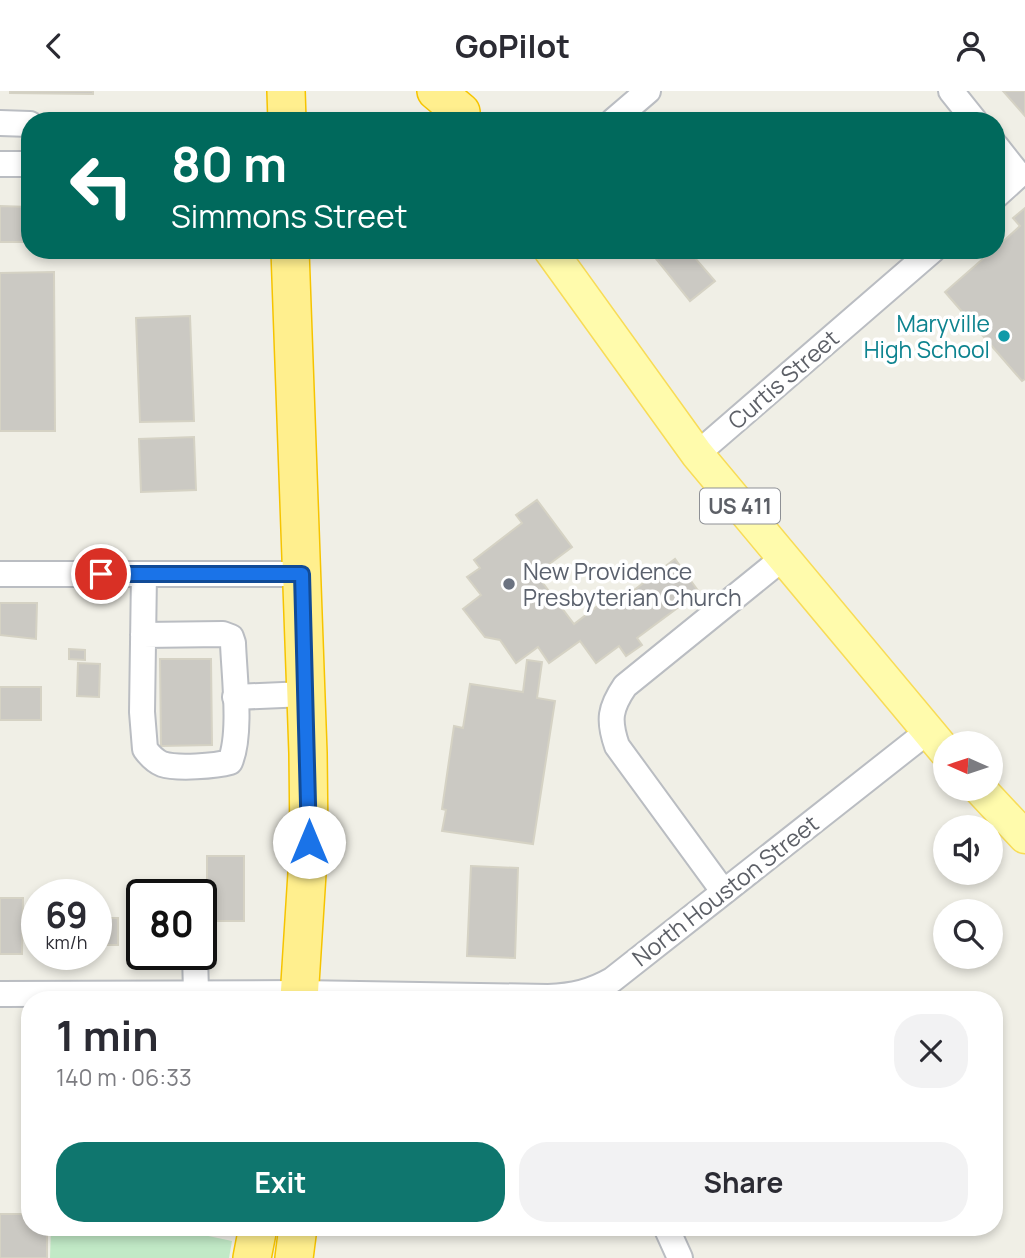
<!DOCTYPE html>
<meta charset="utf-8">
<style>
body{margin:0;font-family:Manrope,sans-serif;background:#f2f2f3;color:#2b2b33;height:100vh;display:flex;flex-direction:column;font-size:26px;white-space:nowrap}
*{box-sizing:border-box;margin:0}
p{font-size:23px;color:#7c7c81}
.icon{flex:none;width:38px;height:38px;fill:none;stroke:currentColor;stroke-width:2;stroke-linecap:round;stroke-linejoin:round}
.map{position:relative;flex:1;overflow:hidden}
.sheet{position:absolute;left:21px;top:900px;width:982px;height:245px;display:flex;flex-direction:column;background:#fff;border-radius:28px;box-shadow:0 4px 10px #0003}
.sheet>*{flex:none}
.guide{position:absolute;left:21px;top:21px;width:984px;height:147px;border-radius:28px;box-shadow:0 4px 10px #0003;background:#00695c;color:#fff;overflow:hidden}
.needle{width:46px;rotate:273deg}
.tools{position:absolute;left:933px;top:640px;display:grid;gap:14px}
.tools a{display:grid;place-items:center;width:70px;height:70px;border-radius:50%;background:#fff;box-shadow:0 4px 10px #0003;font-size:35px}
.speed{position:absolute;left:21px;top:788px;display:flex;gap:14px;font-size:35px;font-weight:700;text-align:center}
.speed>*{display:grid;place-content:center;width:91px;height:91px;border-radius:50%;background:#fff;box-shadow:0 4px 10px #0003;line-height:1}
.speed small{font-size:18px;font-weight:400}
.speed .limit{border:4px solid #111;border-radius:10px;background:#fff;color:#111}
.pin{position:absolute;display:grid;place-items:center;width:60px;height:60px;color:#fff;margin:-30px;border:4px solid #fff;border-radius:50%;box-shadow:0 2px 7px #0007}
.me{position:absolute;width:77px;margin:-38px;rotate:0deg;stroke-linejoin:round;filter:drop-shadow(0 0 5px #0008)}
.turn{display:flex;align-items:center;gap:24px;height:147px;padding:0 35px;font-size:32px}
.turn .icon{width:91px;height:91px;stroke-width:2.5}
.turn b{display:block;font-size:49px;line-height:60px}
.round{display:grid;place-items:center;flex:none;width:74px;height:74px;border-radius:28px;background:#f2f2f3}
.head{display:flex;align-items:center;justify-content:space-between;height:119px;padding:0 35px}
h1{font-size:42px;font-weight:700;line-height:52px}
.primary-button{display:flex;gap:14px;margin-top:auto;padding:14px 35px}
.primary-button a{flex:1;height:80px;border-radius:28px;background:#0f766e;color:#fff;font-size:28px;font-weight:700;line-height:80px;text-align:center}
.primary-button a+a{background:#f2f2f3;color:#2b2b33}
header{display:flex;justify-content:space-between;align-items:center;height:91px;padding:0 35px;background:#fff;font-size:32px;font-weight:700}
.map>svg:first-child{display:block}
</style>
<header><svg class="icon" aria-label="back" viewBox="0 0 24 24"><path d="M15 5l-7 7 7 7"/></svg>GoPilot<svg class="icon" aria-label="person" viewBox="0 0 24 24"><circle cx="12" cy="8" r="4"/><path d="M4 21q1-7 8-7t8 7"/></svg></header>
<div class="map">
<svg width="1025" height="1167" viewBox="0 0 1025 1167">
<rect width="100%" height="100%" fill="#f0efe6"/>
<polygon fill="#c1e9c6" points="51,1136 166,1136 232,1150 229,1167 50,1167"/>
<g fill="#cbc9c3" stroke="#d5d2c4" stroke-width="2">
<polygon points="10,0 93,0 93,3 10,2"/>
<polygon points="1003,0 1025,0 1025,25"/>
<polygon points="0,115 30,116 30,151 0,151"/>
<polygon points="1025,117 1025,288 1022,290 945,201 993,159 996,159 996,157 1020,135 1013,127"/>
<polygon points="65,159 238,159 238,167 75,165"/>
<polygon points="649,159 688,159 715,190 690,210"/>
<polygon points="54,181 55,340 0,340 0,182"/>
<polygon points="190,225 194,330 140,331 136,227"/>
<polygon points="194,346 196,399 141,401 139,348"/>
<polygon points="537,409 572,456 536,483 574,533 612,504 617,512 675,468 699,501 637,547 642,554 626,565 619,555 596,572 580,550 549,572 538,556 516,572 500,549 485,546 463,518 481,504 467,486 480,477 474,469 522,432 516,424"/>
<polygon points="0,512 37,512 36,548 0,544"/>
<polygon points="69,558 85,559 85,569 69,568"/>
<polygon points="160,568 211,568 212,654 161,655"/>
<polygon points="527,569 542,571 537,607 555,610 533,753 442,740 446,719 442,718 454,635 463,637 470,593 523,601"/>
<polygon points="78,572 100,573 99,606 77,605"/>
<rect x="0" y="596" width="41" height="33"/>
<rect x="207" y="765" width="37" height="65"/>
<polygon points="471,775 518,777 515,867 467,865"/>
<polygon points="0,807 23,807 22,863 0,863"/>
<rect x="96" y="827" width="22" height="27"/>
<polygon points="0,1123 30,1123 30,1136 47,1136 47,1167 0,1167"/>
</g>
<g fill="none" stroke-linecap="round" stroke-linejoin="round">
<g stroke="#babdc2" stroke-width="28">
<g id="minor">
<polyline points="951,0 975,30"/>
<polyline points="613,30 648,0"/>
<polyline points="0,32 30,33"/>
<polyline points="996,55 1019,84 996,105"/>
<polyline points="0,73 30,73"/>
<polyline points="697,363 933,159"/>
<polyline points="0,483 302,483"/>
<path d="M143 544 223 543 231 546 233 552C234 583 242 643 230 671 216 675 177 678 162 673 155 670 150 665 145 658L142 621 144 483"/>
<polyline points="235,606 306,603"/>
<path d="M723 800 617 655C608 629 610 617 625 595L783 467"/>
<polyline points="195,863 196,902"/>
<path d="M0 903 300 902 548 906C573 905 591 901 612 889L927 641"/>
<polyline points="666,1136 680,1167"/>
</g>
</g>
<g stroke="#f8dc57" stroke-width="35">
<g id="major">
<polyline points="550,159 697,363 945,660"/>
<polyline points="980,698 1025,746"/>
</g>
</g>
<g stroke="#f6c400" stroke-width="40">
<g id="highway">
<polyline points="286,0 287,30"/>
<polyline points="436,0 461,21"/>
<polyline points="290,159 308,662 309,751 299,908"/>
<polyline points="252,1167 258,1136"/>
<polyline points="294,1167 298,1136"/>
</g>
</g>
<use href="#minor" stroke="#fff" stroke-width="24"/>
<use href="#major" stroke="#fffbac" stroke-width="32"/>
<use href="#highway" stroke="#ffef8e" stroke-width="37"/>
</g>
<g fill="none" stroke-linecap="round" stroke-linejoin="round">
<g stroke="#114b97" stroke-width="18">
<polyline id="route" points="101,483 302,483 309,751"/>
</g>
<use href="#route" stroke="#1a73e8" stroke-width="12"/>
</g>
<circle fill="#0f9aa8" stroke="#fff" stroke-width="2.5" cx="1004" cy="245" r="7"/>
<circle fill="#6b7280" stroke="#fff" stroke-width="2.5" cx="509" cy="493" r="7"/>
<g text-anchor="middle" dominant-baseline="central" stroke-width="7" stroke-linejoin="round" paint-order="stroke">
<rect fill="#fff" stroke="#8e9095" stroke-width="2" x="700" y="397.5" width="80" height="35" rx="5"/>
<g font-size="21" font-weight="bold" fill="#5d6067">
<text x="740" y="415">US 411</text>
</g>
<g font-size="23" fill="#0d838f" stroke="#fff" text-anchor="end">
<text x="990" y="232">Maryville<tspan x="990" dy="26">High School</tspan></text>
</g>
<g font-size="23" fill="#5d6067" stroke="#fff">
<text transform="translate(783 288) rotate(-41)">Curtis Street</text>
<text transform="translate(725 799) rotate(-38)">North Houston Street</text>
</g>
<g font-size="23" fill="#5b616d" stroke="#fff" text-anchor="start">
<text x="523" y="480">New Providence<tspan x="523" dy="26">Presbyterian Church</tspan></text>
</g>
</g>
</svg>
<div class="tools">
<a><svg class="needle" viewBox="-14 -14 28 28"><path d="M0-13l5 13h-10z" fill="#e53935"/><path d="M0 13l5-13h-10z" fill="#7c7c81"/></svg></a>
<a><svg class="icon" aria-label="sound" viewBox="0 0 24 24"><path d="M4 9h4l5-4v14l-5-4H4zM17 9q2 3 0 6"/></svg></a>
<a><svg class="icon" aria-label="search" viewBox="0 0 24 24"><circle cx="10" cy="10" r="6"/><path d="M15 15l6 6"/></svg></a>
</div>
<div class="speed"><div>69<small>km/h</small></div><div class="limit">80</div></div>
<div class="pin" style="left:101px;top:483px;background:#d93025"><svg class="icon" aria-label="arrive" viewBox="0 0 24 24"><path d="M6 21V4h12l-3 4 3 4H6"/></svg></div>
<svg class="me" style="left:309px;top:751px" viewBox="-20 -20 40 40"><circle r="19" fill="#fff"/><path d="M0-13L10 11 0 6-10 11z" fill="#1a73e8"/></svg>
<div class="guide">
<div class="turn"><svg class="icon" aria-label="left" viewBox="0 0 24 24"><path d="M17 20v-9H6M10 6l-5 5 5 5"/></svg><div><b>80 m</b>Simmons Street</div></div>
</div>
<section class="sheet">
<div class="head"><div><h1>1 min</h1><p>140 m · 06:33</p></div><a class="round"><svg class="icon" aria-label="close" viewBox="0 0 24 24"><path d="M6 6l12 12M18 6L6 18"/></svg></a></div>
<div class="primary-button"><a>Exit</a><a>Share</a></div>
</section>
</div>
